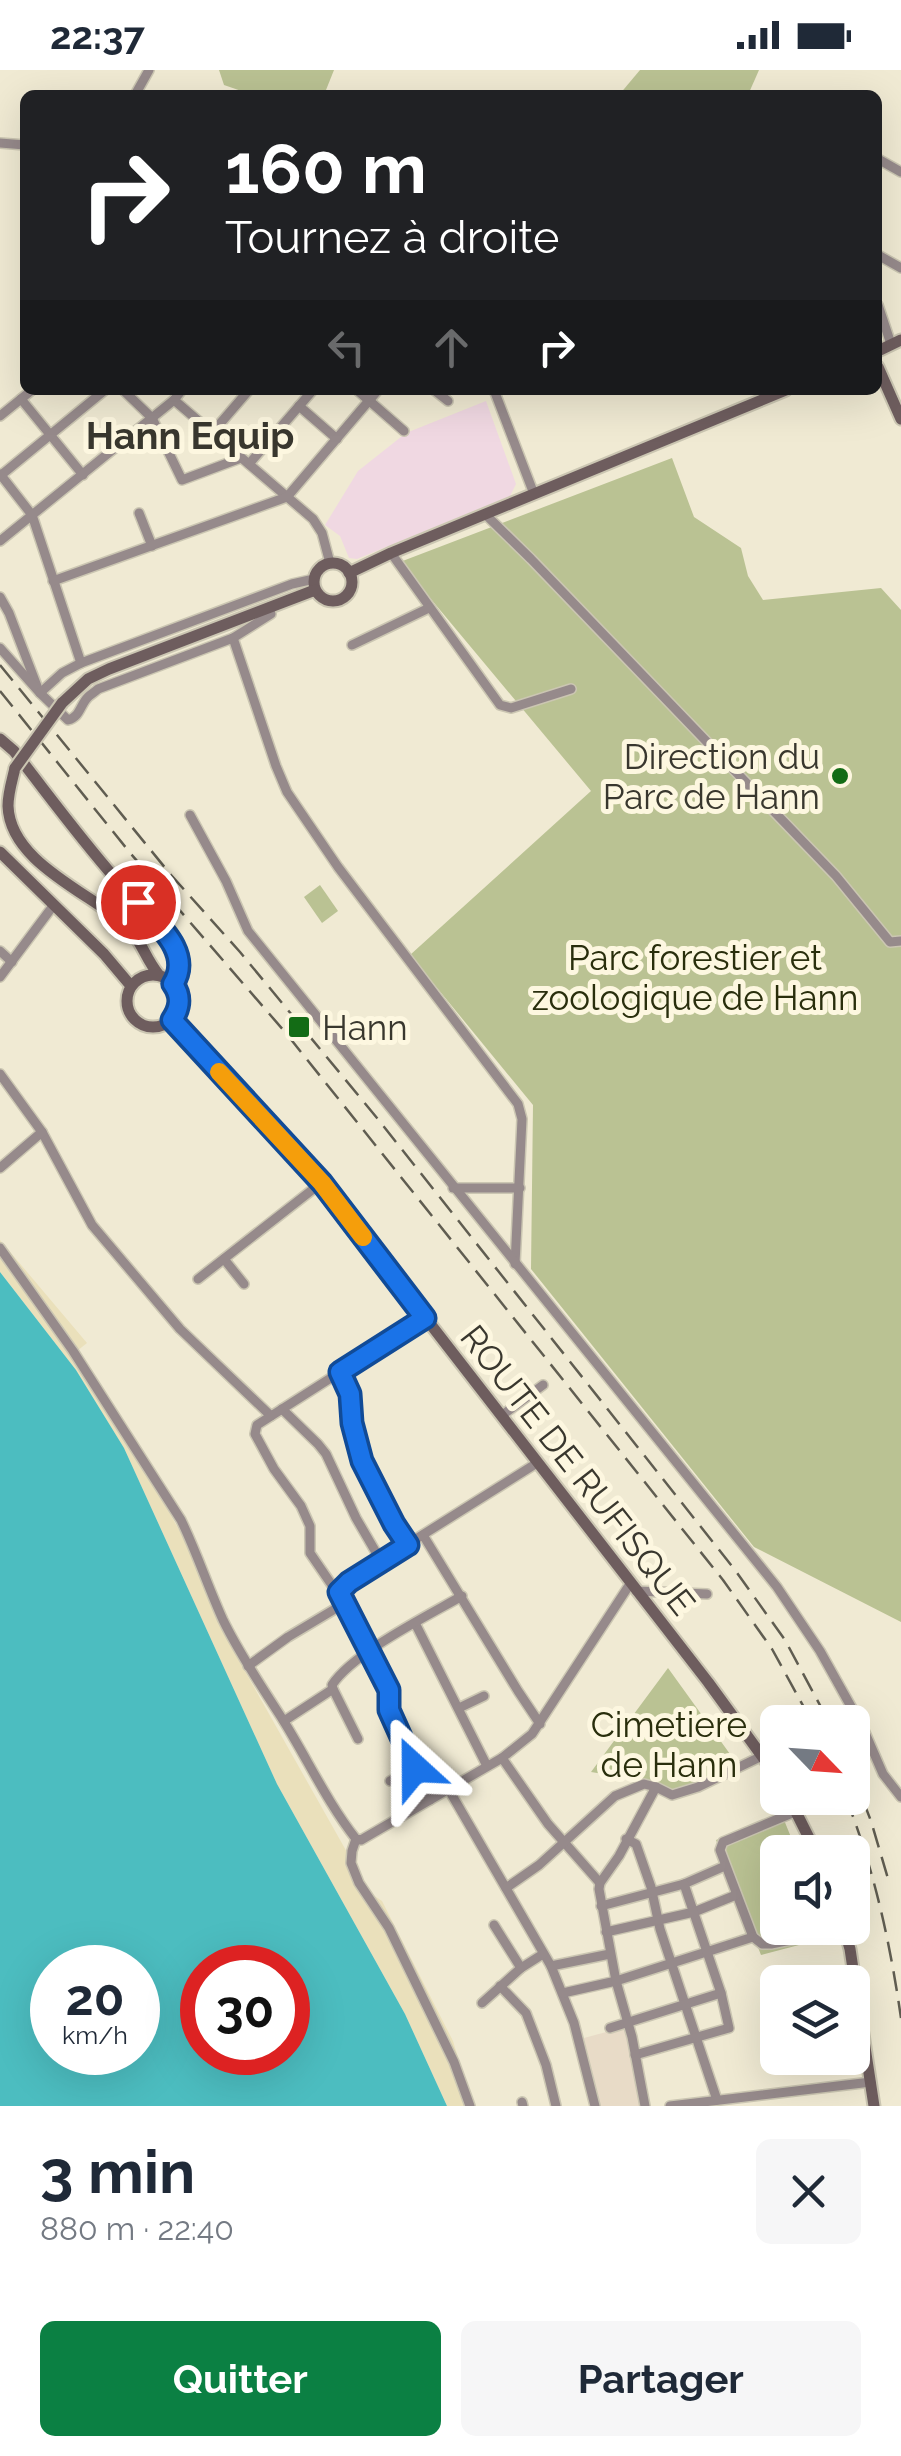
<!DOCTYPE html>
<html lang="fr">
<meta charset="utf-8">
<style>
body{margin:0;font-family:Raleway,sans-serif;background:#f6f6f7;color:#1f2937;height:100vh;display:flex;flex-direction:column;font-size:38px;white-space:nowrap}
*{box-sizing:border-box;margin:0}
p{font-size:32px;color:#747a83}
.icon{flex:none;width:55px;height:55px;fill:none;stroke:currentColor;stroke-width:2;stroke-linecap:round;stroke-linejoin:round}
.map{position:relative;height:2036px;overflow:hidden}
.panel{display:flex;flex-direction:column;background:#fff;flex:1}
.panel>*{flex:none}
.hud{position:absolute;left:20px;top:20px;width:862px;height:305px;border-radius:15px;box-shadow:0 10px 40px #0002;background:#202124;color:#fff;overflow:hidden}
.needle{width:65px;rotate:115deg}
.controls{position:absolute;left:760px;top:1635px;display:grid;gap:20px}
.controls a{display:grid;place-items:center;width:110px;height:110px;border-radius:15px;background:#fff;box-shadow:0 10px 40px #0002;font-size:50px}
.speed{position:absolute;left:30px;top:1875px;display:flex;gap:20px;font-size:50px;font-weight:700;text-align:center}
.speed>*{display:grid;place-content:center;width:130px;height:130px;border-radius:50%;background:#fff;box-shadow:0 10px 40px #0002;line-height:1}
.speed small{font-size:25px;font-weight:400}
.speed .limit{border:15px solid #d22;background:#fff;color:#111}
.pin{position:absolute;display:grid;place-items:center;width:85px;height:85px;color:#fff;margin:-42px;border:5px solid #fff;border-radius:50%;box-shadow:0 2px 10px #0007}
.me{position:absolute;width:110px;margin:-55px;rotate:336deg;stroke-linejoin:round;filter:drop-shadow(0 0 8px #0008)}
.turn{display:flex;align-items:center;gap:35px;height:210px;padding:0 40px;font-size:45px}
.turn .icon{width:130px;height:130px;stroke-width:2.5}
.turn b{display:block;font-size:70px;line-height:85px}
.lanes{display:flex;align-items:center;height:95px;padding:0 40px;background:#0003;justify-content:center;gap:50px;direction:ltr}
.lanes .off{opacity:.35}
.round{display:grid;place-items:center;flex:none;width:105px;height:105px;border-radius:15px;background:#f6f6f7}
.head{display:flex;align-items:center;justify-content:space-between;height:170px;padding:0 40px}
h1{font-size:60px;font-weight:700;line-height:75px}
.cta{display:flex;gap:20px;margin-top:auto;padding:20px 40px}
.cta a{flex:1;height:115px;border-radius:15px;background:#0b8043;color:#fff;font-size:40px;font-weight:700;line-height:115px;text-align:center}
.cta a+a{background:#f6f6f7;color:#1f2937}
.status{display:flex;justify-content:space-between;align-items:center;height:70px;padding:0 50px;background:#fff;direction:ltr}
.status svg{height:28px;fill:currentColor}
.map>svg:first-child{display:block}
</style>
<div class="status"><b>22:37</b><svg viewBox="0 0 49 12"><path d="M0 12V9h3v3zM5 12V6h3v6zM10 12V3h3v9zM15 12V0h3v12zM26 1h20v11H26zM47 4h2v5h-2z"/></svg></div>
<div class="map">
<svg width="901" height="2036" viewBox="0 0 901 2036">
<rect width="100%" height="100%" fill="#f0ead3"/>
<polygon fill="#e8dbc7" points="625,1957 642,2036 599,2036 584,1968"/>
<polygon fill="#f0d8e2" points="486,331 516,414 510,426 357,489 349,488 340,466 325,455 358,401 406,363"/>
<g fill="#bac293">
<polygon points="219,0 334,0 324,25 253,25 224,15"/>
<polygon points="640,0 759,0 748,25 619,25"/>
<polygon points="672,388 694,447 741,478 748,506 763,530 881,518 901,540 901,1552 754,1477 531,1199 533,1035 410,885 591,721 400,492"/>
<polygon points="320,815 338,841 322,853 304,827"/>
<polygon points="668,1598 735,1691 674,1724 646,1711 591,1702"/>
<polygon points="782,1745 797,1782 778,1782 778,1858 829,1858 833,1866 761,1885 716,1770"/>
</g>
<polygon fill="#eae0bb" points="0,1170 87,1273 77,1281 186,1472 233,1580 370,1823 382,1831 453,1971 473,2036 447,2036 405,1944 277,1714 124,1378 76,1300 0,1202"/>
<path fill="#4cbdc0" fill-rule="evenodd" d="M0 1202 76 1300 124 1378 277 1714 405 1944 447 2036H0ZM52 1898H138V1982H52ZM202 1898H288V1982H202Z"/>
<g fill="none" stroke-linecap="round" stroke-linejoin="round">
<g stroke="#cbc6b2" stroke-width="12">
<g id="street">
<polyline points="135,25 149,0"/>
<polyline points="0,73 25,75"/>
<polyline points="878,89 901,102"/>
<polyline points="878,185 901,198"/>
<polyline points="878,235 891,274"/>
<polyline points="123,320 152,348 182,410 241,388"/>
<polyline points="357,320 404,361"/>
<polyline points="434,320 448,331"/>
<polyline points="494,320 534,424"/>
<polyline points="21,329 83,405"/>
<polyline points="174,330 313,449 322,463 330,493"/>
<polyline points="299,336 337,369"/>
<polyline points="0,346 32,320"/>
<polyline points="212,363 249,320"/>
<polyline points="249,394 313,320"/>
<polyline points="0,404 32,445 81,593"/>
<polyline points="0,406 105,320"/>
<polyline points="139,443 152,476"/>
<polyline points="485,444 531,489 836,806 890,872 901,871"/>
<polyline points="0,471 174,330 182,320"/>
<polyline points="391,483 500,635 511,638 571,619"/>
<polyline points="53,511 287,427 378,320"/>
<polyline points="0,527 9,543 37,616"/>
<polyline points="233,568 276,696 287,722 338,797 518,1034 522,1049 515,1194"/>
<polyline points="352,575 429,538"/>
<path d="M0 578 40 623 68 650C80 647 80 635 88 627 91 624 95 622 98 619L233 568 271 544 269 537"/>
<polyline points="40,623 62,603 81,593 292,514 314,509"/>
<polyline points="190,745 226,811 248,861 777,1517 820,1581 863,1658 883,1704 901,1727"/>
<polyline points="0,881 12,892"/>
<polyline points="0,907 53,836"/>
<polyline points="0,1004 42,1062 92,1155 180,1259 271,1346"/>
<polyline points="0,1098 42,1062"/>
<polyline points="453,1118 520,1118"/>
<path d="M0 1178 73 1281 181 1450C197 1483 208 1517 223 1550 240 1585 262 1617 283 1650 308 1690 327 1732 356 1769L361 1770 502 1688 532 1664 630 1514"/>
<polyline points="224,1189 244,1214"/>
<polyline points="198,1209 321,1113"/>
<polyline points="340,1302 350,1324 352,1353 362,1391 393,1454 408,1475"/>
<polyline points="282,1339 318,1374 326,1384 356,1448 381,1491"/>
<polyline points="501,1346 543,1315"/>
<polyline points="423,1465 518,1621 540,1654"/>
<polyline points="636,1521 707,1524"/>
<polyline points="339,1522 381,1491 537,1393"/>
<polyline points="415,1553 487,1696"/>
<polyline points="248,1596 288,1567 345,1533"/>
<polyline points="459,1638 484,1626"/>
<polyline points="284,1651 333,1619"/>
<path d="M358 1669 333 1619 332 1615C353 1583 427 1546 462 1526"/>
<polyline points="502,1688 548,1754 600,1813"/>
<polyline points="415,1700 430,1730"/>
<polyline points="390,1711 415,1698 389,1641 390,1625 385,1611 351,1543 310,1483 310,1456 301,1436 274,1399 255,1364 257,1355 425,1248"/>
<polyline points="449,1720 551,1896 574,1953 595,2036"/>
<polyline points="797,1741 723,1772 720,1780 753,1867 762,1874 771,1874 845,1859"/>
<polyline points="356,1769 352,1781 351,1793 359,1813 389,1858 454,1992 470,2036"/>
<polyline points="626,1769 636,1774 651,1817 660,1859 717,2030"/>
<polyline points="852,1809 864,1805"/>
<polyline points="506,1818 539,1795 615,1726 644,1714 656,1717 672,1725 698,1717 762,1686"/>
<polyline points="601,1836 684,1814 725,1796"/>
<polyline points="494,1855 521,1898"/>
<polyline points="606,1862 694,1842 736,1825"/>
<polyline points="551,1896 610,1884"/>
<polyline points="500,1916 526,1943 546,1995 556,2036"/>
<polyline points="563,1923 616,1911 753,1867"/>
<polyline points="482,1933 521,1898 543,1884"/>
<polyline points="610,1958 721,1923"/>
<polyline points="635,1985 729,1958 721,1923 684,1814"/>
<polyline points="522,2032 523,2036"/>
<polyline points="645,2036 632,1967 616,1911 599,1819 600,1813 619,1786 656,1717"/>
<polyline points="670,2036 871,2012"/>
</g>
</g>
<g stroke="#cbc6b2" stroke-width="15">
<g id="secondary">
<polyline points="878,281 901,270"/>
<polyline points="878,297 901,349"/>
<circle cx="333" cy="512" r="19"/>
<polyline points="349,503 391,483 786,320"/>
<polyline points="62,633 88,609 109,599 315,520"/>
<path d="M0 669 14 681C47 723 79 767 115 808 133 828 164 854 175 878 180 890 181 903 173 914"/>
<path d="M15 698C12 711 8 723 8 736 10 792 88 822 125 854 141 868 145 889 159 905"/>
<polyline points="0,782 104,884 131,916"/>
<circle cx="153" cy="931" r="26"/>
<polyline points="172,950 321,1113 708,1612 778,1708"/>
<polyline points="789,1728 816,1782"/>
<polyline points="844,1858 850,1879 874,2036"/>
</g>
</g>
<use href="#street" stroke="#968a8b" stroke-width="9"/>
<use href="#secondary" stroke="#6e5d5e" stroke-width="11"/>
<g stroke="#605d51" stroke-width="2.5" stroke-dasharray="20 10" stroke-linecap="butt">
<polyline points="0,595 171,805 240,882 377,1048 735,1500 785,1570 829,1652"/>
<polyline points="0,621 131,784 285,962 723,1510 772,1579 812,1652"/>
<polyline points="852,1702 871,1751 889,1812"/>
<path d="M846 1728C874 1799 890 1872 901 1948"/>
</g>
<g stroke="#cbc6b2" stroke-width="15" stroke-linecap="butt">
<polyline id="secondary-bridge" points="15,698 62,633"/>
</g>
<use href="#secondary-bridge" stroke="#6e5d5e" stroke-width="11"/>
</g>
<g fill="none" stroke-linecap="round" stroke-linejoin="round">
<g stroke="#114b97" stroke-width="25">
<path id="route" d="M138 832C157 854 193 883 173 914 182 927 180 938 172 950L322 1113 425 1248 340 1302 350 1324 352 1353 362 1391 394 1454 408 1475 349 1512 339 1522 389 1620V1640L415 1698"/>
</g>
<use href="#route" stroke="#1a73e8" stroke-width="18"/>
<polyline stroke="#f59e0b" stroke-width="18" points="219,1002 322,1113 363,1167"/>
</g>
<g fill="#136c15" stroke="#fdf7e0" stroke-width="4">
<circle cx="840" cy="706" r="10"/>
<rect x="287" y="945" width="24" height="24" rx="5"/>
</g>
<g text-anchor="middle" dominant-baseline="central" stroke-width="10" stroke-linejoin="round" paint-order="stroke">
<g font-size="35" fill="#39372e" stroke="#fdf7e0" text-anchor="end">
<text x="820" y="686">Direction du<tspan x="820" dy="40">Parc de Hann</tspan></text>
<text x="322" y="957" text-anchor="start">Hann</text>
</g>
<g font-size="35" fill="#292e0c" stroke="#fdf7e0">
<text x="695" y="887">Parc forestier et<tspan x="695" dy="40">zoologique de Hann</tspan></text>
<text x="669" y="1654">Cimetiere<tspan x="669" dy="40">de Hann</tspan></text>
</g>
<g font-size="35" fill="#39372e" stroke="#fdf7e0">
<text transform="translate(578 1400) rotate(52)">ROUTE DE RUFISQUE</text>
</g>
<g font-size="38" font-weight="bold" fill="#39372e" stroke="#fdf7e0">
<text x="190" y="365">Hann Equip</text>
</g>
</g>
</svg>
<div class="controls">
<a><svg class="needle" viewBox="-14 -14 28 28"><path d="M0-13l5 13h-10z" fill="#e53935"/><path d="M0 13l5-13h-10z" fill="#747a83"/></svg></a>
<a><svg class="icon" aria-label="sound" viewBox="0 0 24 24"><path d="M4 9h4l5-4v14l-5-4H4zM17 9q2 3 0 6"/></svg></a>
<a><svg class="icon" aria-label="layers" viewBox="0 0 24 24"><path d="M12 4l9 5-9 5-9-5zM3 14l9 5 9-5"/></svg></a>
</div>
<div class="speed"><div>20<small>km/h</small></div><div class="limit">30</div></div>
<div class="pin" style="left:138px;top:832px;background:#d93025"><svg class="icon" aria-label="arrive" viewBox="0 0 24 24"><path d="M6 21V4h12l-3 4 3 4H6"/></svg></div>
<svg class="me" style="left:415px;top:1698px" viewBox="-20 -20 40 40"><path d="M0-17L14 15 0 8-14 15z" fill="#1a73e8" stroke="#fff" stroke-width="4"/></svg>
<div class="hud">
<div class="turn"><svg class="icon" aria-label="right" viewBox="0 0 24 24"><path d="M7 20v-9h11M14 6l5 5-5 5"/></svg><div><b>160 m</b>Tournez à droite</div></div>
<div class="lanes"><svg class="icon off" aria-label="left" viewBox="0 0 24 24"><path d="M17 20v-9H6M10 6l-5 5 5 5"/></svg><svg class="icon off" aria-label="ahead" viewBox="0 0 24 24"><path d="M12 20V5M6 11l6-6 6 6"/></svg><svg class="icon" aria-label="right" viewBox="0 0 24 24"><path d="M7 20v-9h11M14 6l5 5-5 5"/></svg></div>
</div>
</div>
<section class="panel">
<div class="head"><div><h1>3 min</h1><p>880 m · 22:40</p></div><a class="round"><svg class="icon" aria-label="close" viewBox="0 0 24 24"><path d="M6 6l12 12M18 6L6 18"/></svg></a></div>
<div class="cta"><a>Quitter</a><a>Partager</a></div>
</section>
